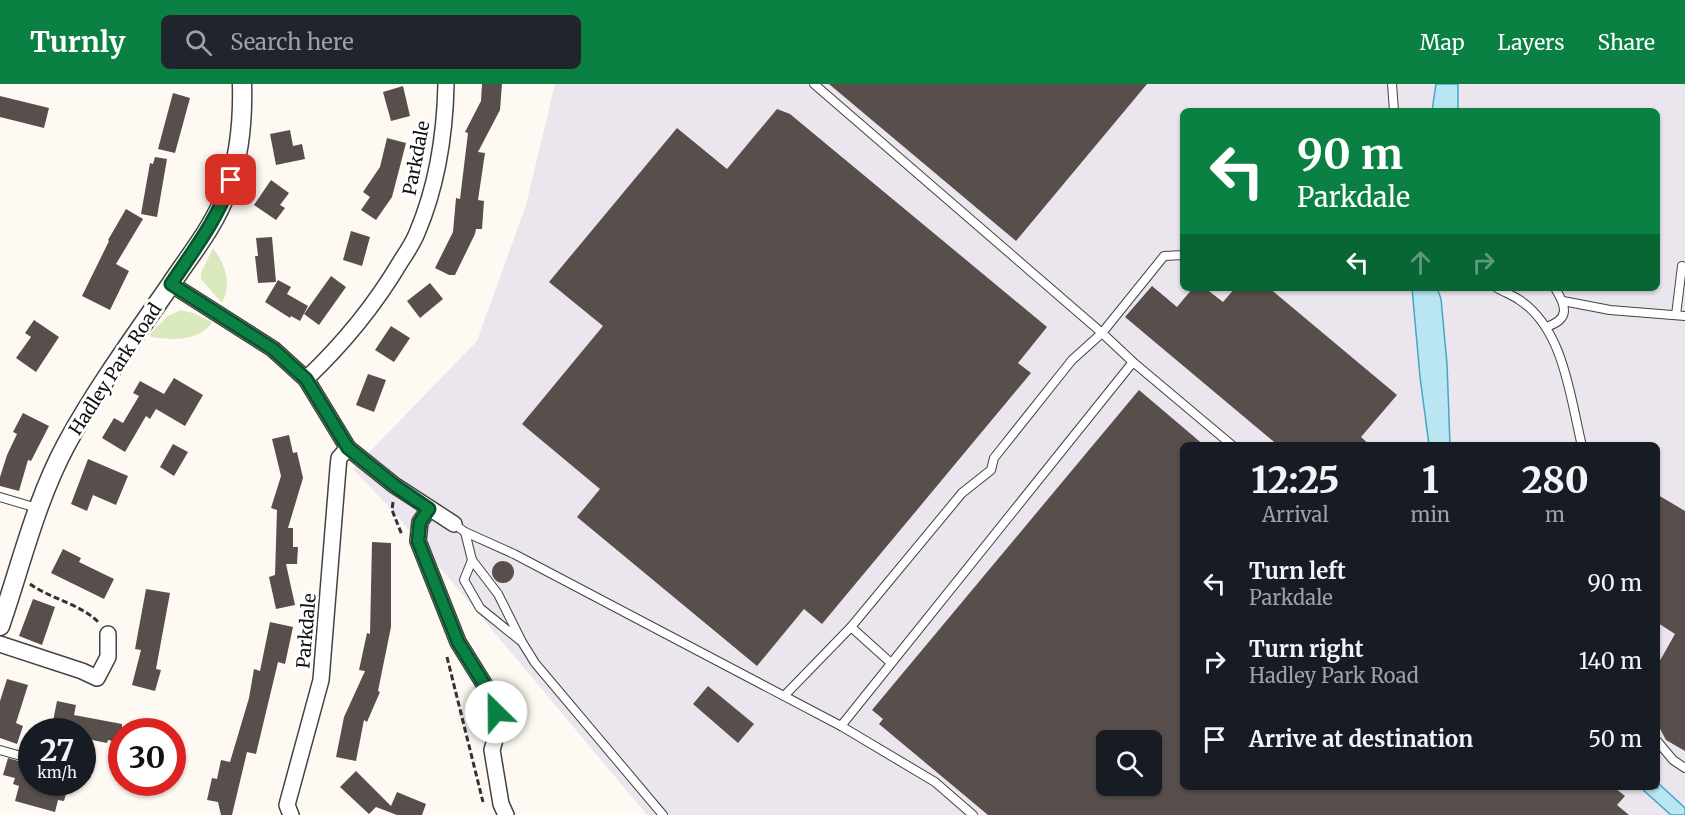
<!DOCTYPE html>
<style>
body{margin:0;font-family:Merriweather,serif;background:#20242c;color:#f1f3f6;height:100vh;display:flex;flex-direction:column;font-size:22px;white-space:nowrap}
*{box-sizing:border-box;margin:0}
p{font-size:20px;color:#9ea1a6}
.icon{flex:none;width:33px;height:33px;fill:none;stroke:currentColor;stroke-width:2;stroke-linecap:round;stroke-linejoin:round}
.map{position:relative;flex:1;overflow:hidden}
.panel{position:absolute;left:1180px;top:358px;width:480px;height:348px;display:flex;flex-direction:column;background:#171b24;border-radius:9px;box-shadow:0 2px 4px #0004}
.panel>*{flex:none}
.top-card{position:absolute;left:1180px;top:24px;width:480px;height:183px;border-radius:9px;box-shadow:0 2px 4px #0004;background:#0b8043;color:#fff;overflow:hidden}
.buttons{position:absolute;left:1096px;top:646px;display:grid;gap:12px}
.buttons a{display:grid;place-items:center;width:66px;height:66px;border-radius:9px;background:#171b24;box-shadow:0 2px 4px #0004;font-size:30px}
.speed{position:absolute;left:18px;top:634px;display:flex;gap:12px;font-size:30px;font-weight:700;text-align:center}
.speed>*{display:grid;place-content:center;width:78px;height:78px;border-radius:50%;background:#171b24;box-shadow:0 2px 4px #0004;line-height:1}
.speed small{font-size:15px;font-weight:400}
.speed .limit{border:9px solid #d22;background:#fff;color:#111}
.pin{position:absolute;display:grid;place-items:center;width:51px;height:51px;color:#fff;margin:-26px;border-radius:12px;box-shadow:0 3px 9px #0006}
.me{position:absolute;width:66px;margin:-33px;rotate:337deg;stroke-linejoin:round;filter:drop-shadow(0 0 4px #0008)}
.turn{display:flex;align-items:center;gap:21px;height:126px;padding:0 18px;font-size:27px}
.turn .icon{width:78px;height:78px;stroke-width:2.5}
.turn b{display:block;font-size:42px;line-height:51px}
.lanes{display:flex;align-items:center;height:57px;padding:0 18px;background:#0003;justify-content:center;gap:30px;direction:ltr}
.lanes .off{opacity:.35}
.eta{display:flex;justify-content:space-evenly;align-items:center;height:102px;text-align:center}
.eta b{font-size:36px;font-weight:800;line-height:42px}
ul{padding:0;list-style:none}
li{display:flex;align-items:center;gap:18px;height:78px;padding:0 18px}
li div{flex:1}
li b{display:block;font-size:22px}
li em{font-style:normal}
header{display:flex;align-items:center;gap:36px;box-sizing:border-box;height:84px;padding:0 30px;background:#0b8043;color:#fff}
header strong{font-size:28px}
nav{display:flex;gap:33px;margin-inline-start:auto;font-size:21px}
.search{width:420px;height:54px;background:#20242c;display:flex;align-items:center;gap:15px;box-sizing:border-box;padding:0 21px;border-radius:9px;color:#9ea1a6;font-size:22px}
.map>svg:first-child{display:block}
</style>
<header>
<strong>Turnly</strong>
<div class="search"><svg class="icon" aria-label="search" viewBox="0 0 24 24"><circle cx="10" cy="10" r="6"/><path d="M15 15l6 6"/></svg>Search here</div>
<nav><a>Map</a><a>Layers</a><a>Share</a></nav>
</header>
<div class="map">
<svg width="1685" height="731" viewBox="0 0 1685 731">
<rect width="100%" height="100%" fill="#fefaf3"/>
<path fill="#ebe5ed" fill-rule="evenodd" d="M555 0H1685V731H647L392 426 353 385 477 257 526 121ZM1184 27H1658V204H1184ZM1184 362H1658V704H1184ZM1107 657H1152V702H1107Z"/>
<g fill="#dae8bd">
<path d="M213 164C226 182 232 199 222 219L201 195V189Z"/>
<path d="M181 226 193 229 212 238C199 258 172 256 151 253L150 250 168 232Z"/>
</g>
<g fill="#bae6f3" stroke="#44a6c7" stroke-width="1.5">
<polygon points="1436,0 1458,0 1458,27 1432,27"/>
<polygon points="1412,204 1437,204 1441,215 1447,280 1450,361 1429,361 1420,293"/>
<polygon points="1658,699 1685,724 1685,731 1671,731 1641,704 1658,704"/>
</g>
<g fill="#584f4c" fill-rule="evenodd">
<polygon points="482,0 502,0 500,26 478,68 485,69 478,116 484,117 482,145 476,145 475,150 455,191 449,191 435,184 453,148 456,114 460,115 468,49 465,48 481,17"/>
<polygon points="829,0 1147,0 1016,157"/>
<polygon points="403,2 410,32 391,37 383,8"/>
<polygon points="173,9 190,14 175,69 158,65"/>
<polygon points="0,12 49,24 44,44 0,33"/>
<polygon points="777,25 790,30 1047,243 1018,279 1031,289 822,540 804,525 757,582 577,433 600,405 522,340 603,242 549,198 677,44 727,85"/>
<polygon points="290,46 293,62 302,60 305,75 276,81 270,50"/>
<polygon points="387,54 406,59 392,113 376,136 361,126 370,113 363,108 380,83"/>
<polygon points="155,73 167,75 157,133 141,130 150,79 153,80"/>
<polygon points="271,96 289,109 280,121 285,124 276,136 254,121"/>
<polygon points="126,125 143,135 116,180 129,187 110,226 82,212 109,157 108,156"/>
<polygon points="351,147 370,153 362,182 343,176"/>
<polygon points="272,153 276,198 258,199 255,172 258,172 256,154"/>
<polygon points="331,192 346,203 319,241 304,230"/>
<polygon points="278,196 291,203 287,210 308,222 300,237 291,232 290,234 265,218"/>
<polygon points="430,199 443,215 420,234 407,217"/>
<polygon points="1152,202 1177,223 1193,204 1205,204 1223,218 1235,204 1269,204 1397,311 1361,353 1371,362 1279,362 1125,233"/>
<polygon points="34,236 59,253 36,288 16,274 31,253 25,249"/>
<polygon points="391,242 410,254 394,278 375,266"/>
<polygon points="368,290 386,296 374,328 356,321"/>
<polygon points="174,294 203,311 185,342 156,325 150,335 146,332 125,368 102,354 114,334 123,339 139,312 133,309 140,297 164,310"/>
<path d="M1139 306 1205 362H1184V704H1615L1625 712 1617 721 1629 731H988L879 640 883 635 872 626ZM1107 657H1152V702H1107Z"/>
<polygon points="23,329 49,342 31,377 28,376 19,407 0,402 0,393 7,371 17,350 13,348"/>
<polygon points="289,351 293,369 297,368 303,394 288,444 293,444 293,463 298,463 297,480 286,480 295,521 276,525 269,493 275,491 277,426 271,424 281,392 272,355"/>
<polygon points="173,360 188,368 174,392 160,383"/>
<polygon points="88,375 128,392 116,421 93,411 87,427 71,420"/>
<polygon points="1658,411 1685,427 1685,667 1666,656 1658,641 1658,580 1675,550 1658,539"/>
<polygon points="372,458 391,459 391,543 378,607 380,608 367,638 364,636 356,677 336,673 344,633 365,587 359,586 367,549 370,550"/>
<polygon points="63,465 81,474 79,478 114,495 104,515 51,489"/>
<circle cx="503" cy="488" r="11"/>
<polygon points="146,505 170,509 156,585 161,586 155,607 132,601 141,566 135,565"/>
<polygon points="33,515 55,523 42,561 19,552"/>
<polygon points="270,538 293,543 285,580 278,578 256,670 247,668 232,731 221,731 218,718 207,716 212,694 217,695 221,676 230,678 249,614 254,585 260,587"/>
<polygon points="7,595 28,601 16,639 23,642 17,660 0,654 0,617"/>
<polygon points="708,602 754,640 738,659 693,620"/>
<polygon points="57,617 76,621 74,631 122,640 122,659 108,656 107,659 82,654 82,648 70,648 71,641 53,637"/>
<polygon points="8,674 32,681 32,699 69,699 64,717 58,716 55,728 15,717 19,702 13,700 15,694 3,691"/>
<polygon points="356,687 391,722 397,708 426,720 422,731 397,731 376,723 369,730 340,703"/>
</g>
<g fill="none" stroke-linecap="round" stroke-linejoin="round">
<g stroke="#434343" stroke-width="10">
<g id="service">
<polyline points="814,0 1102,249 1133,278 1233,362"/>
<polyline points="1392,0 1394,27"/>
<path d="M1497 204C1504 208 1512 211 1518 215 1564 244 1570 313 1582 362"/>
<polyline points="1563,217 1610,226 1685,232"/>
<polyline points="1676,231 1682,182"/>
<path d="M1546 243C1571 235 1566 222 1555 204"/>
<polyline points="0,413 37,424"/>
<polyline points="454,440 465,448 514,470 841,642 935,698 973,731"/>
<polyline points="465,448 472,476"/>
<polyline points="522,558 480,524 464,496 472,476 498,510 522,558 535,579 663,731"/>
<polyline points="891,579 851,543 962,409 991,386 994,374 1072,276 1102,249 1164,172 1184,171"/>
<polyline points="784,612 851,543"/>
<polyline points="841,642 1133,278"/>
<polyline points="1658,658 1673,676 1685,684"/>
<polyline points="0,666 32,675"/>
<polyline points="82,690 86,691"/>
</g>
</g>
<g stroke="#434343" stroke-width="18">
<g id="minor">
<polyline points="171,200 273,265 306,295 348,364 394,401 454,440"/>
<path d="M306 295C343 260 375 221 401 177 407 168 413 159 417 149 437 102 445 50 446 0"/>
<polyline points="429,425 420,438 418,457 458,558 494,616 499,641 492,666 501,720 506,731"/>
<polyline points="0,560 82,587 97,594 108,573 108,550"/>
<polyline points="291,731 287,721 321,596 338,384 339,374 348,364"/>
</g>
</g>
<g stroke="#434343" stroke-width="21">
<path id="tertiary" d="M0 542C21 481 36 416 67 359 97 304 135 252 171 200 191 170 215 141 227 107 240 72 243 37 242 0"/>
</g>
<g stroke="#323232" stroke-width="3" stroke-dasharray="6 3" stroke-linecap="butt">
<polyline points="393,418 392,426 402,451"/>
<path d="M30 500C51 515 83 521 99 539"/>
<polyline points="447,573 483,718"/>
</g>
<use href="#service" stroke="#fff" stroke-width="8"/>
<use href="#minor" stroke="#fff" stroke-width="15"/>
<use href="#tertiary" stroke="#fff" stroke-width="18"/>
</g>
<g fill="none" stroke-linecap="round" stroke-linejoin="round">
<g stroke="#07532c" stroke-width="15">
<path id="route" d="M231 96C218 135 193 167 171 200L273 265 306 295 348 364 394 401 429 425 420 438 418 457 458 558 494 616 496 628"/>
</g>
<use href="#route" stroke="#0b8043" stroke-width="10"/>
</g>
<g text-anchor="middle" dominant-baseline="central" stroke-width="6" stroke-linejoin="round" paint-order="stroke">
<g font-size="18" fill="#101010" stroke="#fff">
<text transform="translate(416 74) rotate(-79)">Parkdale</text>
<text transform="translate(115 285) rotate(-57)">Hadley Park Road</text>
<text transform="translate(306 547) rotate(-85)">Parkdale</text>
</g>
</g>
</svg>
<div class="buttons">
<a><svg class="icon" aria-label="search" viewBox="0 0 24 24"><circle cx="10" cy="10" r="6"/><path d="M15 15l6 6"/></svg></a>
</div>
<div class="speed"><div>27<small>km/h</small></div><div class="limit">30</div></div>
<div class="pin" style="left:231px;top:96px;background:#d93025"><svg class="icon" aria-label="arrive" viewBox="0 0 24 24"><path d="M6 21V4h12l-3 4 3 4H6"/></svg></div>
<svg class="me" style="left:496px;top:628px" viewBox="-20 -20 40 40"><circle r="19" fill="#fff"/><path d="M0-13L10 11 0 6-10 11z" fill="#0b8043"/></svg>
<div class="top-card">
<div class="turn"><svg class="icon" aria-label="left" viewBox="0 0 24 24"><path d="M17 20v-9H6M10 6l-5 5 5 5"/></svg><div><b>90 m</b>Parkdale</div></div>
<div class="lanes"><svg class="icon" aria-label="left" viewBox="0 0 24 24"><path d="M17 20v-9H6M10 6l-5 5 5 5"/></svg><svg class="icon off" aria-label="ahead" viewBox="0 0 24 24"><path d="M12 20V5M6 11l6-6 6 6"/></svg><svg class="icon off" aria-label="right" viewBox="0 0 24 24"><path d="M7 20v-9h11M14 6l5 5-5 5"/></svg></div>
</div>
<section class="panel">
<div class="eta">
<div><b>12:25</b><p>Arrival</p></div>
<div><b>1</b><p>min</p></div>
<div><b>280</b><p>m</p></div>
</div>
<ul>
<li><svg class="icon" aria-label="left" viewBox="0 0 24 24"><path d="M17 20v-9H6M10 6l-5 5 5 5"/></svg><div><b>Turn left</b><p>Parkdale</p></div><em>90 m</em></li>
<li><svg class="icon" aria-label="right" viewBox="0 0 24 24"><path d="M7 20v-9h11M14 6l5 5-5 5"/></svg><div><b>Turn right</b><p>Hadley Park Road</p></div><em>140 m</em></li>
<li><svg class="icon" aria-label="arrive" viewBox="0 0 24 24"><path d="M6 21V4h12l-3 4 3 4H6"/></svg><div><b>Arrive at destination</b></div><em>50 m</em></li>
</ul>
</section>
</div>
